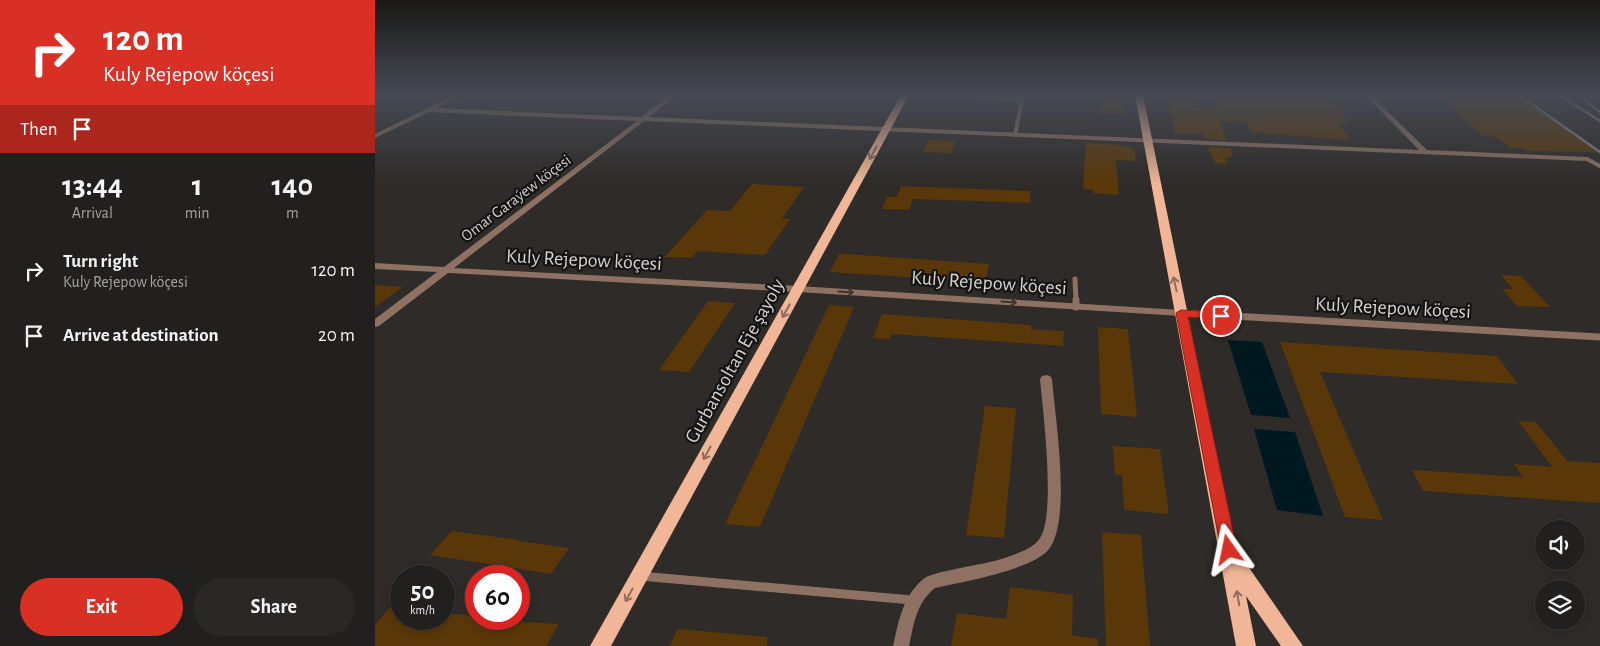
<!DOCTYPE html>
<meta charset="utf-8">
<style>
body{margin:0;font-family:"Alegreya Sans",sans-serif;background:#2a2827;color:#f1f3f6;height:100vh;display:flex;flex-direction:column;font-size:19px;white-space:nowrap}
*{box-sizing:border-box;margin:0}
p{font-size:16px;color:#a2a3a4}
.icon{flex:none;width:28px;height:28px;fill:none;stroke:currentColor;stroke-width:2;stroke-linecap:round;stroke-linejoin:round}
.map{position:relative;flex:1;overflow:hidden}
.sheet{display:flex;flex-direction:column;background:#22201e;width:375px}
.sheet>*{flex:none}
.hud{background:#d93025;color:#fff;overflow:hidden}
.tools{position:absolute;left:1160px;top:520px;display:grid;gap:10px}
.tools a{display:grid;place-items:center;width:50px;height:50px;border-radius:50%;background:#22201e;box-shadow:0 2px 8px #0003,0 0 0 1px #3f3e3c;font-size:25px}
.speed{position:absolute;left:15px;top:565px;display:flex;gap:10px;font-size:25px;font-weight:700;text-align:center}
.speed>*{display:grid;place-content:center;width:65px;height:65px;border-radius:50%;background:#22201e;box-shadow:0 2px 8px #0003,0 0 0 1px #3f3e3c;line-height:1}
.speed small{font-size:12px;font-weight:400}
.speed .limit{border:8px solid #d22;background:#fff;color:#111}
.pin{position:absolute;display:grid;place-items:center;width:42px;height:42px;color:#fff;margin:-21px;border:2px solid #fff;border-radius:50%;box-shadow:0 1px 5px #0007}
.me{position:absolute;width:55px;margin:-28px;rotate:348deg;stroke-linejoin:round;filter:drop-shadow(0 0 4px #0008)}
.turn{display:flex;align-items:center;gap:18px;height:105px;padding:0 20px;font-size:22px}
.turn .icon{width:65px;height:65px;stroke-width:2.5}
.turn b{display:block;font-size:35px;line-height:42px}
.then{display:flex;align-items:center;height:48px;padding:0 20px;background:#0003;gap:10px;font-size:19px}
.eta{display:flex;justify-content:space-evenly;align-items:center;height:85px;text-align:center}
.eta b{font-size:30px;font-weight:700;line-height:35px}
.button{display:flex;gap:10px;margin-top:auto;padding:10px 20px}
.button a{flex:1;height:58px;border-radius:30px;background:#d93025;color:#fff;font-size:20px;font-weight:700;line-height:58px;text-align:center}
.button a+a{background:#2a2827;color:#f1f3f6}
ul{padding:0;list-style:none}
li{display:flex;align-items:center;gap:15px;height:65px;padding:0 20px}
li div{flex:1}
li b{display:block;font-size:19px}
li em{font-style:normal}
main{display:flex;flex:1;min-height:0}
.map>svg:first-child{display:block}
</style>
<main>
<section class="sheet">
<div class="hud">
<div class="turn"><svg class="icon" aria-label="right" viewBox="0 0 24 24"><path d="M7 20v-9h11M14 6l5 5-5 5"/></svg><div><b>120 m</b>Kuly Rejepow köçesi</div></div>
<div class="then">Then<svg class="icon" aria-label="arrive" viewBox="0 0 24 24"><path d="M6 21V4h12l-3 4 3 4H6"/></svg></div>
</div>
<div class="eta">
<div><b>13:44</b><p>Arrival</p></div>
<div><b>1</b><p>min</p></div>
<div><b>140</b><p>m</p></div>
</div>
<ul>
<li><svg class="icon" aria-label="right" viewBox="0 0 24 24"><path d="M7 20v-9h11M14 6l5 5-5 5"/></svg><div><b>Turn right</b><p>Kuly Rejepow köçesi</p></div><em>120 m</em></li>
<li><svg class="icon" aria-label="arrive" viewBox="0 0 24 24"><path d="M6 21V4h12l-3 4 3 4H6"/></svg><div><b>Arrive at destination</b></div><em>20 m</em></li>
</ul>
<div class="button"><a>Exit</a><a>Share</a></div>
</section>
<div class="map">
<svg width="1225" height="646" viewBox="0 0 1225 646">
<rect width="100%" height="100%" fill="#2e2b28"/>
<g fill="#00181f">
<polygon points="853,340 887,342 915,418 876,415"/>
<polygon points="879,429 920,432 948,516 902,510"/>
</g>
<g fill="#5a3708">
<polygon points="726,95 747,95 750,114 727,113"/>
<polygon points="792,95 804,95 804,98 815,99 818,108 844,109 839,95 953,95 975,124 963,124 976,140 876,132 871,122 844,121 852,140 830,139 828,134 800,133"/>
<polygon points="1062,95 1147,97 1223,152 1151,151 1147,148 1135,148 1123,138 1107,135"/>
<polygon points="553,140 580,141 576,153 548,152"/>
<polygon points="711,143 747,145 759,149 761,161 741,160 744,195 718,193 718,190 708,189"/>
<polygon points="833,147 855,148 858,156 850,158 853,164 840,163"/>
<polygon points="377,184 429,187 407,219 415,219 390,255 323,251 317,258 290,257 332,210 355,211"/>
<polygon points="526,186 655,191 655,203 538,199 534,210 507,209 512,197 522,197"/>
<polygon points="464,254 470,254 614,264 610,282 455,272"/>
<polygon points="1126,275 1146,276 1175,307 1142,306 1127,289 1138,289"/>
<polygon points="0,285 28,287 0,307"/>
<polygon points="333,301 360,303 314,372 284,370"/>
<polygon points="454,305 479,307 385,527 350,524"/>
<polygon points="507,314 656,325 656,329 689,331 688,346 516,334 515,339 498,338"/>
<polygon points="723,327 753,329 762,417 726,414"/>
<polygon points="905,342 1122,356 1143,384 945,372 1008,520 970,517"/>
<polygon points="610,406 641,408 629,538 591,535"/>
<polygon points="1143,421 1161,422 1192,461 1225,463 1225,503 1048,491 1037,470 1148,477 1139,464 1177,467"/>
<polygon points="738,446 785,449 794,514 749,510 747,475 740,475"/>
<polygon points="77,531 144,540 143,541 194,548 176,574 55,555"/>
<polygon points="727,532 766,535 775,646 731,646"/>
<polygon points="635,587 698,595 697,635 723,639 723,646 576,646 582,613 631,619"/>
<polygon points="14,608 26,609 26,619 69,619 69,613 101,616 101,619 184,624 171,646 0,646 0,625"/>
<polygon points="303,629 392,637 392,646 294,646"/>
</g>
<g fill="none" stroke-linecap="round" stroke-linejoin="round">
<g stroke="#8e7162" stroke-width="4">
<polyline points="577,95 647,100 640,135"/>
<polyline points="1212,159 1225,166"/>
</g>
<polyline stroke="#8e7162" stroke-width="5" points="700,279 701,301"/>
<g stroke="#8e7162" stroke-width="7">
<polyline points="701,300 701,307"/>
<polyline points="806,313 1225,337"/>
</g>
<polyline stroke="#8e7162" stroke-width="9" points="265,576 537,600"/>
<g fill="#8e7162" fill-rule="evenodd">
<polygon points="80,95 87,95 61,108 266,117 295,95 302,95 274,117 1044,150 990,95 996,95 1052,150 1212,157 1215,159 1212,161 269,121 79,268 423,286 806,310 811,313 806,316 423,292 73,273 4,326 0,327 0,319 62,272 0,269 0,263 69,267 262,121 54,112 0,138 0,134"/>
<path d="M671 375 675 376 677 379C680 417 697 519 674 549 658 570 586 582 560 588 541 603 539 624 534 646H518C524 620 528 594 551 577 580 566 614 566 643 553 651 550 661 545 665 538 681 514 668 411 665 379L667 376Z"/>
</g>
<g fill="#f1b697" fill-rule="evenodd">
<polygon points="526,95 534,95 236,646 215,646"/>
<polygon points="760,95 768,95 862,555 866,556 928,646 906,646 871,596 881,646 861,646"/>
</g>
<g stroke="#878583" stroke-width="2.5">
<polyline points="1144,95 1225,152"/>
<polyline points="1184,95 1225,121"/>
<polyline points="1204,95 1225,112"/>
</g>
</g>
<defs><path id="oneway-shaft" d="M-6 0H5M1.5-3L5.5 0L1.5 3" fill="none" stroke-width="1.6" stroke-linecap="round" stroke-linejoin="round" transform="scale(1.25)"/></defs>
<g stroke="#8e6d5c">
<use href="#oneway-shaft" transform="translate(498 153) rotate(119)"/>
<use href="#oneway-shaft" transform="translate(800 284) rotate(-102)"/>
<use href="#oneway-shaft" transform="translate(411 311) rotate(119)"/>
<use href="#oneway-shaft" transform="translate(332 453) rotate(119)"/>
<use href="#oneway-shaft" transform="translate(254 595) rotate(119)"/>
<use href="#oneway-shaft" transform="translate(863 598) rotate(-100)"/>
</g>
<g stroke="#3f352f">
<use href="#oneway-shaft" transform="translate(471 292) rotate(4)"/>
<use href="#oneway-shaft" transform="translate(634 302) rotate(4)"/>
</g>
<linearGradient id="sky" x2="0" y2="1"><stop stop-color="#191816"/><stop offset="0.51" stop-color="#464a53"/><stop offset="1" stop-color="#464a53" stop-opacity="0"/></linearGradient>
<rect width="1225" height="185" fill="url(#sky)"/>
<polygon fill="#d93025" stroke="#8d1f18" points="806,310 846,312 852,316 846,319 813,317 862,550 860,555 854,558 849,555 846,550 801,313"/>
<g text-anchor="middle" dominant-baseline="central" stroke-width="4.5" stroke-linejoin="round" paint-order="stroke">
<g font-size="16" fill="#d4d2d1" stroke="#151413">
<text transform="translate(141 198) rotate(-37)">Omar Garaýew köçesi</text>
</g>
<g font-size="20" fill="#d4d2d1" stroke="#151413">
<text transform="translate(209 260) rotate(3)">Kuly Rejepow köçesi</text>
<text transform="translate(614 283) rotate(4)">Kuly Rejepow köçesi</text>
<text transform="translate(1018 308) rotate(3)">Kuly Rejepow köçesi</text>
<text transform="translate(360 361) rotate(-61)">Gurbansoltan Eje şayoly</text>
</g>
</g>
</svg>
<div class="tools">
<a><svg class="icon" aria-label="sound" viewBox="0 0 24 24"><path d="M4 9h4l5-4v14l-5-4H4zM17 9q2 3 0 6"/></svg></a>
<a><svg class="icon" aria-label="layers" viewBox="0 0 24 24"><path d="M12 4l9 5-9 5-9-5zM3 14l9 5 9-5"/></svg></a>
</div>
<div class="speed"><div>50<small>km/h</small></div><div class="limit">60</div></div>
<div class="pin" style="left:846px;top:316px;background:#d93025"><svg class="icon" aria-label="arrive" viewBox="0 0 24 24"><path d="M6 21V4h12l-3 4 3 4H6"/></svg></div>
<svg class="me" style="left:854px;top:550px" viewBox="-20 -20 40 40"><path d="M0-17L14 15 0 8-14 15z" fill="#d93025" stroke="#fff" stroke-width="4"/></svg>
</div>
</main>
